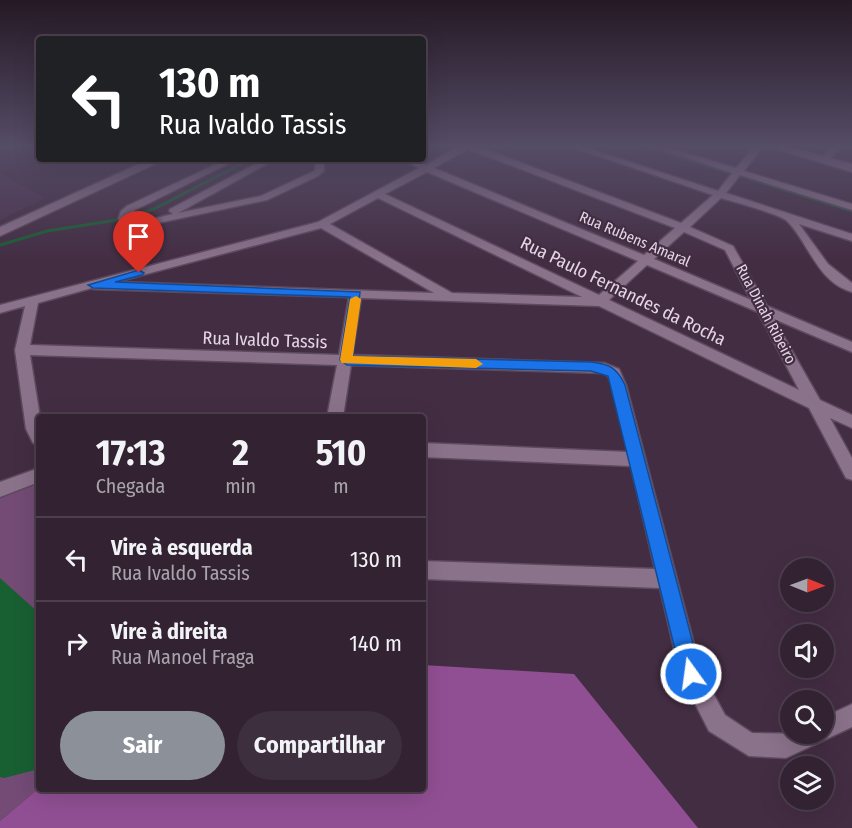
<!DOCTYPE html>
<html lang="pt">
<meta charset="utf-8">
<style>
body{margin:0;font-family:"Fira Sans Condensed",sans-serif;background:#3d2f3e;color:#f1f3f6;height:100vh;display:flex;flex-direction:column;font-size:22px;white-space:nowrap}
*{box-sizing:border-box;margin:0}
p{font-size:20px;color:#a8a4ac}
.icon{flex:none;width:33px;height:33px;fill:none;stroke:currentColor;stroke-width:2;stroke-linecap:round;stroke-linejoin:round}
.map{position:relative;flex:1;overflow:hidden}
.drawer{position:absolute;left:36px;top:414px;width:390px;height:378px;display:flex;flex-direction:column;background:#322232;border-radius:6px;box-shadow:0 6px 24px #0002,0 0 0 2px #4d3f4d}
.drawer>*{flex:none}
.banner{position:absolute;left:36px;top:36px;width:390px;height:126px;border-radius:6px;box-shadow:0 6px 24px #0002,0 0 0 2px #4d3f4d;background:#202124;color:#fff;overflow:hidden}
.needle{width:39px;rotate:91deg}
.buttons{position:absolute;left:780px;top:558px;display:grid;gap:12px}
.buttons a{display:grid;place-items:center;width:54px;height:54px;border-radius:50%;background:#322232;box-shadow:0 6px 24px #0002,0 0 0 2px #4d3f4d;font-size:30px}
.pin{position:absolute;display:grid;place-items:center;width:51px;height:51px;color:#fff;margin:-62px -26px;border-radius:50% 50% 50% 0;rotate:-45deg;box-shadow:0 0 6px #0007}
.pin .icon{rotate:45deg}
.me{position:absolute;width:66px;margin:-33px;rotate:346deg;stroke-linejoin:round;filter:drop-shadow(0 0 4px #0008)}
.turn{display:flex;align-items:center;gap:21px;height:126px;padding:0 24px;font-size:27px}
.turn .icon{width:78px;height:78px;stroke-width:2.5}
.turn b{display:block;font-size:42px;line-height:51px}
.eta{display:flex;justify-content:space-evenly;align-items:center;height:102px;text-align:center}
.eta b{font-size:36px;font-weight:700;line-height:42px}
.cta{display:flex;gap:12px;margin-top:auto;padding:12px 24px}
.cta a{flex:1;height:69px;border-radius:36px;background:#8c9099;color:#fff;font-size:24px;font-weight:700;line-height:69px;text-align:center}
.cta a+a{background:#3d2f3e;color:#f1f3f6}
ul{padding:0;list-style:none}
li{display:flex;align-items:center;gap:18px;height:84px;padding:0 24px;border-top:2px solid #4d3f4d}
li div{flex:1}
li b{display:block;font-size:22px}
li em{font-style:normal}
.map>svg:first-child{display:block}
</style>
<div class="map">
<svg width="852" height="828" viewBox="0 0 852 828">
<rect width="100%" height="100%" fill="#432d43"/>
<polygon fill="#4e334f" points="0,173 45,198 0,220"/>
<polygon fill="#734b75" points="39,477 39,788 0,821 0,492"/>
<polygon fill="#904f93" points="423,665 574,674 698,828 0,828 0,821 39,788 423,789"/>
<polygon fill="#185f32" points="0,578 39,613 39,769 4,778 0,777"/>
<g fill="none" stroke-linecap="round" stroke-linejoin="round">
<g stroke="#185f32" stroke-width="3">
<polyline points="640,145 729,173"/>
<polyline points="743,177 852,211"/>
<polyline points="0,245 47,231 123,219 154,209 251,159"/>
</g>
<g stroke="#5d4a5e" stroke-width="3">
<g id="street">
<path d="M460 145H474L681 223 713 195 566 145H578L718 191 732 173 647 145H659L736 168 756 145H764L744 171 852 204V210L740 175 726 193 852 234V241L799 224 828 264 852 283V292C817 282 809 243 787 221 780 214 734 202 721 198L690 227 733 246 767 306 852 342V352L774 319 820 400 852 415V428L830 418 852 458V480L846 478 809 408 599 306 361 298 352 355 604 363 619 369 626 385 701 671 725 715 752 733 824 734V717L852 704V727L786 758 749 756 709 731 680 674 660 588 423 579V561L655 569 631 466 423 457V443L628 452 612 385 608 376 602 373 351 365 343 417H327L337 365 30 355 40 417 39 444 33 443 26 429 15 350 25 306 0 313V305L318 222 419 168 401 159H413L426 165ZM468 149 675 228 644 255 434 168ZM427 172 638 261 599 295 385 194ZM378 198 582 297 452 293 330 224ZM321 228 434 293 116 282ZM684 232 725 250 751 300 654 259ZM647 265 758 312 799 390 609 300ZM92 288 93 289 349 297 339 355 30 345 38 303Z"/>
<polygon points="834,145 843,145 827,162 821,162 821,158"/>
<path d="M227 159H238L135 210 128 218C140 225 161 216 173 214L169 211 170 209 265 159H276L178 213 261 196 312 172 315 170 316 159H324V171L318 176 267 200 144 226H127L118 219 121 211 127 206Z"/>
<polygon points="39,468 39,482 0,497 0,482"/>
</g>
</g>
<g stroke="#5d4a5e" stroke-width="3">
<g id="secondary">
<polygon points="763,145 782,145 852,164 852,172"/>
<polygon points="150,159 166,159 0,236 0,227"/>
</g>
</g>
<use href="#street" fill="#8b728b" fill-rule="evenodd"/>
<use href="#secondary" fill="#8b728b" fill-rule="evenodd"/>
</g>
<linearGradient id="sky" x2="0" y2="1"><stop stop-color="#251925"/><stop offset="0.56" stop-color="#554c66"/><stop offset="1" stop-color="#554c66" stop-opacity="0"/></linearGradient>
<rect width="852" height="261" fill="url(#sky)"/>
<path fill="#1a73e8" stroke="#114b97" stroke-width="1.5" d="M139 270 144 273 142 275 115 282 360 292 353 356 591 362C610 364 617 368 625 385L701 674 698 681 691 684 684 681 681 674 608 376 591 371 347 365 340 360 350 297 93 288 88 285Z"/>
<polygon fill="#f59e0b" points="356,296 361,299 353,356 476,359 483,364 476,368 342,363 340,360 350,299"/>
<g text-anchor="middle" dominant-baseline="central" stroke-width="4.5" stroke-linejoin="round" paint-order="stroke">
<g font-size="15" fill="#e4d6e4" stroke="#432d43">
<text transform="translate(635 239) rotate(23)">Rua Rubens Amaral</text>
<text transform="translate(766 314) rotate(62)">Rua Dinah Ribeiro</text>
</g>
<g font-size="18" fill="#e4d6e4" stroke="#432d43">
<text transform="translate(623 291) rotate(26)">Rua Paulo Fernandes da Rocha</text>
<text transform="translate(265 340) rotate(2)">Rua Ivaldo Tassis</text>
</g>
</g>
</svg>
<div class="buttons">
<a><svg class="needle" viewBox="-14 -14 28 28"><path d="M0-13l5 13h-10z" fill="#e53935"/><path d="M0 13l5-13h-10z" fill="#a8a4ac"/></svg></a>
<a><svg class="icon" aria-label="sound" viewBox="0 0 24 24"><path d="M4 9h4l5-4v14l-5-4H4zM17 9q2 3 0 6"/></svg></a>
<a><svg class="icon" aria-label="search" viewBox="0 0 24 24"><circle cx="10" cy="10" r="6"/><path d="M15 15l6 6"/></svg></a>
<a><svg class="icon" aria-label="layers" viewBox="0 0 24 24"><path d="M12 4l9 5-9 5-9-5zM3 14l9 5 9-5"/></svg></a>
</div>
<div class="pin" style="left:139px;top:273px;background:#d93025"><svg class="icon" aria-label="arrive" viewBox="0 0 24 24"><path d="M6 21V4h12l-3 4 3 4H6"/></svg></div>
<svg class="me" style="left:691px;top:674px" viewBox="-20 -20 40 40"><circle r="17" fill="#1a73e8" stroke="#fff" stroke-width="3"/><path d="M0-11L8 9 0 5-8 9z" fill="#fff"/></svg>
<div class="banner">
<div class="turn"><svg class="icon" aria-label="left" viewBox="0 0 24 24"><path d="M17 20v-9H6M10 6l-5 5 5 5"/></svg><div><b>130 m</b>Rua Ivaldo Tassis</div></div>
</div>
<section class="drawer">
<div class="eta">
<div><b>17:13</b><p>Chegada</p></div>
<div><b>2</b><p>min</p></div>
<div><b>510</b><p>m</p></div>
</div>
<ul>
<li><svg class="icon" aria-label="left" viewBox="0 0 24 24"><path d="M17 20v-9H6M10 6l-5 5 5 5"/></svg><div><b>Vire à esquerda</b><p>Rua Ivaldo Tassis</p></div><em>130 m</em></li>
<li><svg class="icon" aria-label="right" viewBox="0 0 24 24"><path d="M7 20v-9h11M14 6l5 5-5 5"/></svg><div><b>Vire à direita</b><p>Rua Manoel Fraga</p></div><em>140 m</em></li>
</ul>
<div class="cta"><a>Sair</a><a>Compartilhar</a></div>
</section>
</div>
